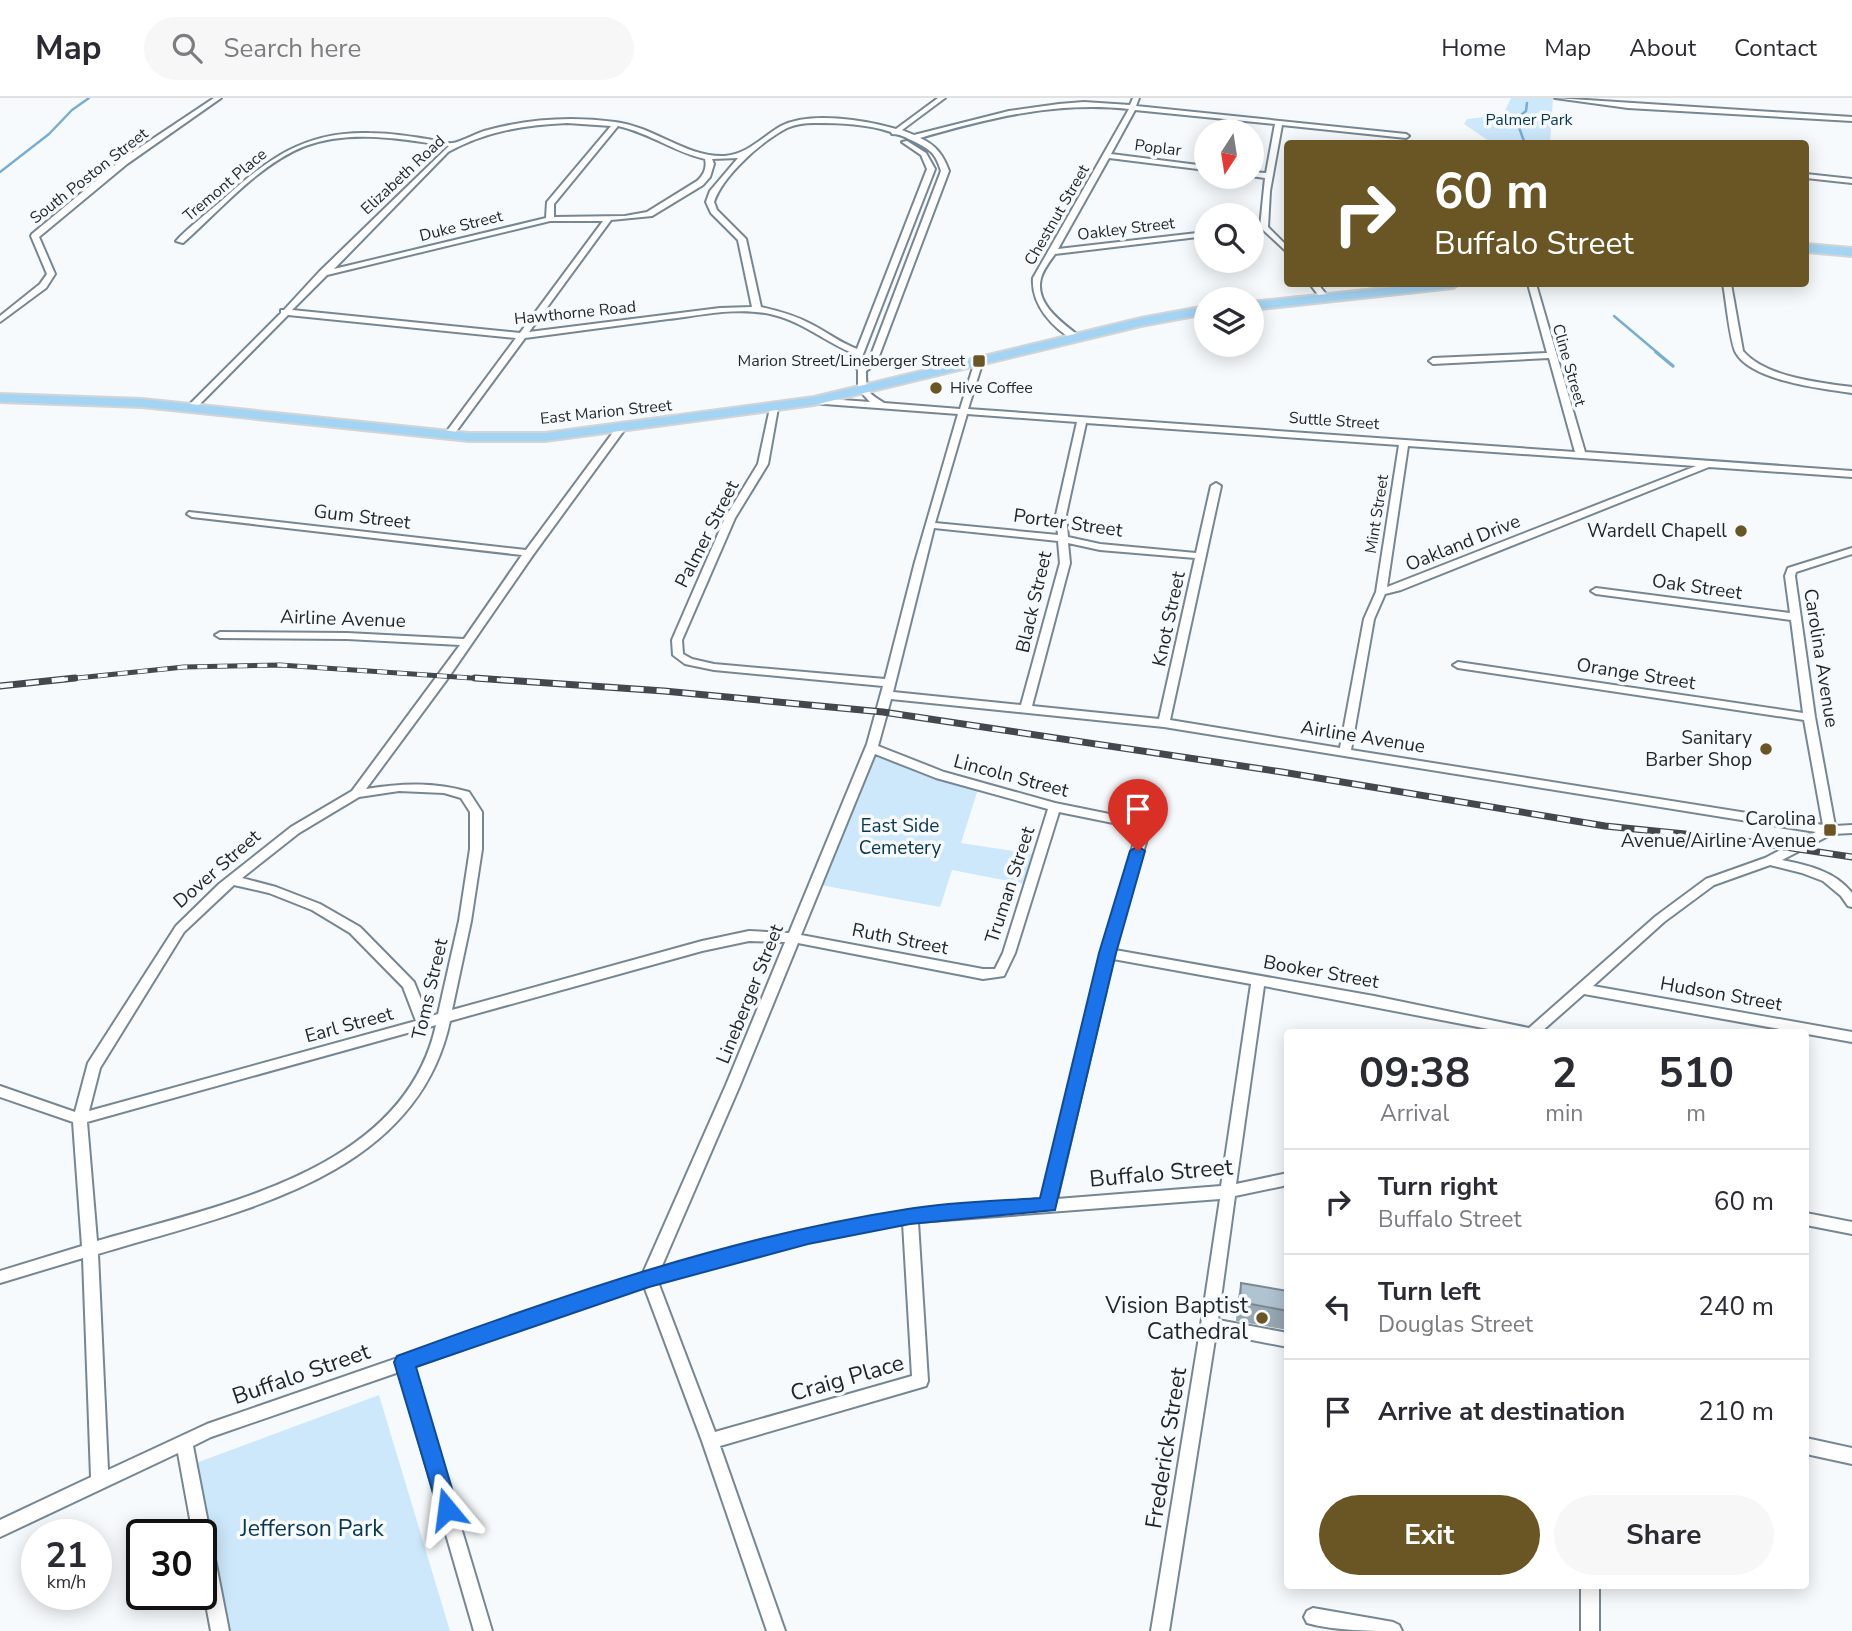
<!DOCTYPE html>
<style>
body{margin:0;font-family:"Nunito Sans",sans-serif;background:#f7f7f7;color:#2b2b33;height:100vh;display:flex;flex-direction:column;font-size:26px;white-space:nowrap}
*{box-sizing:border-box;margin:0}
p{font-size:23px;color:#7c7c81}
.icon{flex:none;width:38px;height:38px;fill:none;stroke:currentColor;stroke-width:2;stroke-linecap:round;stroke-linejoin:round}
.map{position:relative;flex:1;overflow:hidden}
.details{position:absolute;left:1284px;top:931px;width:525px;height:560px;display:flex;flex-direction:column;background:#fff;border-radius:7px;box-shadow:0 4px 18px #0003}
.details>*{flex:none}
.top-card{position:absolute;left:1284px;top:42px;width:525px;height:147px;border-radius:7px;box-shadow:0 4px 18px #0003;background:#695624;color:#fff;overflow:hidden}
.needle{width:46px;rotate:192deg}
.fabs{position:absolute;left:1194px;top:21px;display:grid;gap:14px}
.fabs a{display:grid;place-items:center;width:70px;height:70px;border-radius:50%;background:#fff;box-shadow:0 4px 18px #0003;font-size:35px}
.speed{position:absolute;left:21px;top:1421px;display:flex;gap:14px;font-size:35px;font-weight:700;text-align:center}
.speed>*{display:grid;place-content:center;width:91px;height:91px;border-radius:50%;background:#fff;box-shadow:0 4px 18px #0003;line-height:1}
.speed small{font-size:18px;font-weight:400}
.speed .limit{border:4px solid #111;border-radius:10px;background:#fff;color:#111}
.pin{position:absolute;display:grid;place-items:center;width:60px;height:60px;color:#fff;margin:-72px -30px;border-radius:50% 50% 50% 0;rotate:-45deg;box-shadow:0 0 7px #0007}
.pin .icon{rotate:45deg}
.me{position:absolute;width:77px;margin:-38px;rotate:344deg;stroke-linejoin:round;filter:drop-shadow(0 0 5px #0008)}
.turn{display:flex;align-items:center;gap:24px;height:147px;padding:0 35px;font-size:32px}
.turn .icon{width:91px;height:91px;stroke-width:2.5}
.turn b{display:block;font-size:49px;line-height:60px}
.eta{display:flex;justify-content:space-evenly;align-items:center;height:119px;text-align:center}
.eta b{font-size:42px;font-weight:700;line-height:49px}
.primary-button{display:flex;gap:14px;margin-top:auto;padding:14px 35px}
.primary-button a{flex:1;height:80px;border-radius:42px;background:#695624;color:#fff;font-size:28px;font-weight:700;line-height:80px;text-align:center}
.primary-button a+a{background:#f7f7f7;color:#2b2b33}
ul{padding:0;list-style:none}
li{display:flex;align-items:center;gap:21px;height:105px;padding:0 35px;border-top:2px solid #e1e1e2}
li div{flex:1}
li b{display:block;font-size:26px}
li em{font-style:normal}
header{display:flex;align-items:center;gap:42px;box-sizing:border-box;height:98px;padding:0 35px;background:#fff;border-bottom:2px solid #e1e1e2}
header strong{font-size:33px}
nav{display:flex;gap:38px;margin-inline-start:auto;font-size:24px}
.search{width:490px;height:63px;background:#f7f7f7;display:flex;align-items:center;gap:18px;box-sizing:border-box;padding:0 24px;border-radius:38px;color:#7c7c81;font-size:26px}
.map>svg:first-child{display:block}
</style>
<header>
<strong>Map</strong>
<div class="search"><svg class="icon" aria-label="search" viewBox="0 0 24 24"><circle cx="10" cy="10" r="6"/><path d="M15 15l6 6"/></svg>Search here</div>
<nav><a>Home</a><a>Map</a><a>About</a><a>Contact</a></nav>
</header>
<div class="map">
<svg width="1852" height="1533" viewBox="0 0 1852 1533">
<rect width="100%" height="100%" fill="#f6fafc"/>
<g fill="#cde8fb">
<polygon points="1511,0 1553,0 1550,45 1492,45 1464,26 1467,21 1503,17"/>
<polygon points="871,650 979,688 961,745 1040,757 1030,787 952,772 940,809 815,786"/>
<polygon points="379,1297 450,1533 228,1533 196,1365"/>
</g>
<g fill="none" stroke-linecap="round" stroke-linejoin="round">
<g stroke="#79aed2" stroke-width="2.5">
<polyline points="1525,46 1516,21 1526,13 1527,5"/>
<polyline points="0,74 49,36 72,12 89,0"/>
<polyline points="1614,218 1659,256"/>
</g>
<polyline stroke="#79aed2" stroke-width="3.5" points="1656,254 1673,268"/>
<g stroke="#768793" stroke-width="4">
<g id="minor">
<polygon points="214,0 221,0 127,66 39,139 55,176 46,190 0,224 0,218 40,186 47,176 31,138 32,136 121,62"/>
<path d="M938 0H945L902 32 914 37 1009 13 1059 6 1084 4 1130 7 1133 0H1139L1136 8 1406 36 1409 38 1406 40 1282 27 1270 93 1268 129 1288 149V155L1260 129 1265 80 1251 78V74L1266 75 1275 26 1135 12 1111 56 1206 68V72L1109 60 1058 151 1206 134V138L1055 156C1050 163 1043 172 1041 180 1034 206 1063 225 1079 238V242L1076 243C1053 231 1031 207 1033 180L1129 11C1056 3 989 20 920 40 936 47 943 57 949 73L876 266 866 273C866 294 867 294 884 305L960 311 975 263 979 260 983 263 968 311 1575 354 1549 260 1433 266 1429 263 1433 260 1547 255 1528 186H1536L1585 354 1852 373V379L1709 369 1401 492 1385 496 1374 521 1351 652 1823 727 1804 622 1458 570 1453 567 1458 564 1803 615 1791 522 1596 496 1591 493 1596 490 1790 515 1785 478 1788 470 1852 450V456L1796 474 1795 478 1815 619 1835 728 1852 727V735L1832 736 1782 762C1807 767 1835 773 1852 795V809L1848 808 1841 798 1823 783 1802 775 1770 767 1714 787 1664 824 1593 888 1852 934V944L1584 896 1541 934H1504L1264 888 1236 1086 1288 1075V1087L1235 1098 1218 1222 1288 1235V1249L1216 1235 1169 1533H1151L1201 1227 1220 1101 918 1124 928 1283 926 1288 720 1348 785 1533H767L702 1343 644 1188 413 1269 492 1533H474L399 1274 211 1339 193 1348 229 1533H211L201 1480V1437H193L178 1355 0 1439V1422L91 1379 83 1160 0 1185V1173L82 1148 73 1024 0 999V988L75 1014 88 965 176 828 219 786 291 729 352 693 460 547 347 541 220 540 215 537 220 534 347 535 464 541 522 457 192 419 187 416 189 414 526 452 617 329H623L625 331 533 457 448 580 366 691C402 685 434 684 469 694L482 714V751L471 823 452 912 702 843 749 833 789 835 867 646 883 588 714 572 685 566 673 557 672 542 725 420 758 366 770 310 774 307 778 310 768 366 735 420 682 542 683 556 692 561 714 566 885 581 915 464 958 316 811 305 810 303 814 300 870 304 858 291V272L852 264 855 256C827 245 803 224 774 217 740 208 702 217 668 221 620 227 573 234 525 240L452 339 449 340 444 337 516 240 288 217 194 312H188V308L281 215V212H284L319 174 449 48C402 41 351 31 305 48 259 66 219 113 183 145L176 143C189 129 205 117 220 104 266 62 304 33 369 35 389 35 408 38 427 41 435 42 446 46 453 45 461 44 478 34 488 32 529 21 572 18 615 24 655 29 687 60 725 58 748 56 762 39 781 28 810 13 865 22 896 31ZM567 25 611 28 547 104 546 120 334 171 448 54C486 33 524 27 567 25ZM815 25C841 25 867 26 891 34L892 36C900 36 905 39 911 42 929 51 935 53 941 73L868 265 863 268 860 264 935 71 926 55 907 43 902 44 921 57 927 71 857 251C841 245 828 235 813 227 797 218 779 213 761 209L746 141 717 112 714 104C723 77 762 43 787 30 796 26 805 25 815 25ZM618 28C650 35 674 54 705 61 707 69 704 77 697 83L647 114 625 118 554 119V106ZM738 60 710 93 706 104 711 115 738 142 752 209 720 210 529 234 611 122 652 118 703 87 710 79 714 66 712 61ZM550 123H603L520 235 292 212 327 177ZM967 316 1077 324 1056 417 1058 437 935 425ZM1086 325 1399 347 1376 494 1364 521 1340 650 1170 622 1221 388 1216 385 1211 388 1196 455 1100 446 1068 439 1066 417ZM1408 348 1696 368 1387 489ZM934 430 1058 443 1060 465 1021 607 893 594ZM1068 445 1100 452 1195 460 1159 621 1032 608 1070 465ZM891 601 1164 629 1816 734 1765 760 1706 781 1656 818 1529 930 1374 898 1115 852 1151 727 1149 724 1055 705 944 674 878 648ZM875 656 936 680 1048 711 1003 855 995 871H983L801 837ZM399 693 444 695 461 700 470 714V751L459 823 438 916 428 919 414 884 360 829 320 806 276 789 242 780 299 735 359 699ZM1059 714 1138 730 1102 855 1042 1102 910 1112 808 1132 661 1170 740 987 798 845 983 881 1004 878 1015 855ZM234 787 269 795 312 812 350 835 403 889 416 923 89 1013 100 970 184 834ZM749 843 785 844 726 987 643 1175 207 1326 108 1372 98 1156C231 1115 416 1083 450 923L702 853ZM1113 861 1251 886 1221 1088 1057 1101ZM436 927C404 1074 219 1107 97 1143L87 1024ZM903 1125 912 1278 715 1334 658 1184 808 1144Z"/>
<polygon points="1806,76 1852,81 1852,85 1806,80"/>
<polygon points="1310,186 1318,186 1329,200 1328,202 1322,202"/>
<path d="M1723 186H1731L1743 253C1765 279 1820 285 1852 289V295C1823 291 1752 283 1736 255 1730 245 1726 201 1723 186Z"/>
<polygon points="1806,1115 1852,1124 1852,1136 1806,1127"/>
<polygon points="1806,1340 1852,1350 1852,1366 1806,1356"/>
<rect x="1581" y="1488" width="18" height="45"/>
<path d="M1313 1510 1393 1524 1399 1527 1402 1533C1371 1533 1336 1533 1307 1525L1304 1519 1307 1513Z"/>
</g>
</g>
<g stroke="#768793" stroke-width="4">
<polygon id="tertiary" points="1555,0 1852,19 1852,23 1628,10"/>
</g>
<g stroke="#d2d4d5" stroke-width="4">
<g id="primary">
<polygon points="1806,146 1852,150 1852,158 1806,154"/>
<polygon points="1423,186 1459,186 1453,190 1251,212 1251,204"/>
<polygon points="1206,208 1206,216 1141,228 814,307 545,343 469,343 142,309 0,304 0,296 142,301 469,335 545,335 814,299 1141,220"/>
</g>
</g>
<use href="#minor" fill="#fff" fill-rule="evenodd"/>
<use href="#tertiary" fill="#fff" fill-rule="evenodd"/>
<use href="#primary" fill="#a3d4f4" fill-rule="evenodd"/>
<g stroke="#42484d" stroke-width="5">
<polyline id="rail-far1" points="58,582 184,569 280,567 501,582"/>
</g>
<g stroke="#42484d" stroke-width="7">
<g id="rail">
<polyline points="475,580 664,593 883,614 1282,674 1605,728 1725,740"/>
<polyline points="0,588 75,580"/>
<polyline points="1717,739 1852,759"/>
</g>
</g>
<use href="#rail-far1" stroke="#f6fafc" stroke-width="3.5" stroke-dasharray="10" stroke-linecap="butt"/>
<use href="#rail" stroke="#f6fafc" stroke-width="4.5" stroke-dasharray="13" stroke-linecap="butt"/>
</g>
<polygon fill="#97a8b3" points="1241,1185 1288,1193 1288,1232 1236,1223 1237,1204"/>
<polygon fill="#b0c3d0" stroke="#7b8892" stroke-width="2" points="1241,1185 1288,1193 1288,1213 1240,1204"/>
<path fill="#1a73e8" stroke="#114b97" stroke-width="2" d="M1138 748 1145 753 1116 855 1055 1112 910 1126 808 1146 649 1189 416 1269 458 1411 455 1418 447 1421 440 1418 394 1264 397 1258C563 1197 733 1138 908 1111 951 1104 997 1103 1040 1100L1099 855 1130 753Z"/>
<g fill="#695624" stroke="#f6fafc" stroke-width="2.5">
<rect x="972" y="256" width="14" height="14" rx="3.5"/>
<circle cx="936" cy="290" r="7"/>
<circle cx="1741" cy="433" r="7"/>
<circle cx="1766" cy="651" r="7"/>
<rect x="1823" y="725" width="14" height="14" rx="3.5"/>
<circle cx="1262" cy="1220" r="7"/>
</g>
<g text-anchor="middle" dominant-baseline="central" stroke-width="7" stroke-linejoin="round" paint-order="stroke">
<g font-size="16" fill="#0a3750" stroke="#f6fafc">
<text x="1529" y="22">Palmer Park</text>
</g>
<g font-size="16" fill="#1f262b" stroke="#f6fafc">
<text transform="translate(1158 50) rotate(7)">Poplar</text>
<text transform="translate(403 77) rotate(-43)">Elizabeth Road</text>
<text transform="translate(89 78) rotate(-38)">South Poston Street</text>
<text transform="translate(225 87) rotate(-40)">Tremont Place</text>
<text transform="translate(1057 117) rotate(-60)">Chestnut Street</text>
<text transform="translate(461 128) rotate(-14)">Duke Street</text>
<text transform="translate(1126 131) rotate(-7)">Oakley Street</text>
<text transform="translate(575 215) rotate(-6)">Hawthorne Road</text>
<text transform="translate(1569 267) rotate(74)">Cline Street</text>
<text transform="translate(606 314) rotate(-6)">East Marion Street</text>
<text transform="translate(1334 323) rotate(4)">Suttle Street</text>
<text transform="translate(1377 416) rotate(-81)">Mint Street</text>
</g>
<g font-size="16" fill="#1f262b" stroke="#f6fafc" text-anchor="end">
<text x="965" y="263">Marion Street/Lineberger Street</text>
<text x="950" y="290" text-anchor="start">Hive Coffee</text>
</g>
<g font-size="19" fill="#1f262b" stroke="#f6fafc">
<text transform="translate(362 419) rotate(7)">Gum Street</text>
<text transform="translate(1068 425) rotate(8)">Porter Street</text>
<text transform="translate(707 436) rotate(-63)">Palmer Street</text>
<text transform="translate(1463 445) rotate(-22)">Oakland Drive</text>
<text transform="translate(1697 489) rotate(8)">Oak Street</text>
<text transform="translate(1034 504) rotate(-77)">Black Street</text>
<text transform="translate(343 521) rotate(2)">Airline Avenue</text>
<text transform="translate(1169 521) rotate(-78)">Knot Street</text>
<text transform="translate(1821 560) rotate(81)">Carolina Avenue</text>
<text transform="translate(1636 576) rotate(9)">Orange Street</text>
<text transform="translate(1363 639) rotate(9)">Airline Avenue</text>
<text transform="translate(1011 678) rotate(15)">Lincoln Street</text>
<text transform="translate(217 771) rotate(-41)">Dover Street</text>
<text transform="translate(1010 787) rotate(-72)">Truman Street</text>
<text transform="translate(900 841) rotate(11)">Ruth Street</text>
<text transform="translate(1321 874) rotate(10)">Booker Street</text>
<text transform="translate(430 891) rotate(-77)">Toms Street</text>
<text transform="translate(750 896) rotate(-68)">Lineberger Street</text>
<text transform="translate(1721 896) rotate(10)">Hudson Street</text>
<text transform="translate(349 927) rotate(-15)">Earl Street</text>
</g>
<g font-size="19" fill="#1f262b" stroke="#f6fafc" text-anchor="end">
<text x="1727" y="433">Wardell Chapell</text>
<text x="1752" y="640">Sanitary<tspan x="1752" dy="22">Barber Shop</tspan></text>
<text x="1816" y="721">Carolina<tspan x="1816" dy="22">Avenue/Airline Avenue</tspan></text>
</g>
<g font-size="19" fill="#0a3750" stroke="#f6fafc">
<text x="900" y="728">East Side<tspan x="900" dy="22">Cemetery</tspan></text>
</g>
<g font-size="23" fill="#1f262b" stroke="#f6fafc">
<text transform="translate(1161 1075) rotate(-5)">Buffalo Street</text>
<text transform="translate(301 1276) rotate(-19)">Buffalo Street</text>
<text transform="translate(847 1280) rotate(-16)">Craig Place</text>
<text transform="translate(1166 1350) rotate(-81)">Frederick Street</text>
</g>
<g font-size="23" fill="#1f262b" stroke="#f6fafc" text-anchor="end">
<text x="1248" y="1207">Vision Baptist<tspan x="1248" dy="26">Cathedral</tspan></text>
</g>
<g font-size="23" fill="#0a3750" stroke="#f6fafc">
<text x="312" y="1430">Jefferson Park</text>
</g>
</g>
</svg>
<div class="fabs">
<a><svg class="needle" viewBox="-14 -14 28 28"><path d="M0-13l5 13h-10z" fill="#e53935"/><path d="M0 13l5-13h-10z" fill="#7c7c81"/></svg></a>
<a><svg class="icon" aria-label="search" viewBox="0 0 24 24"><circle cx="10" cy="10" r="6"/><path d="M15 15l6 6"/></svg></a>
<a><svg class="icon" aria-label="layers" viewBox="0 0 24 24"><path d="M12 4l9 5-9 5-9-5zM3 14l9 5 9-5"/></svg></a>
</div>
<div class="speed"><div>21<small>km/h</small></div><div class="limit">30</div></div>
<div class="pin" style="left:1138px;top:753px;background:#d93025"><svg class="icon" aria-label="arrive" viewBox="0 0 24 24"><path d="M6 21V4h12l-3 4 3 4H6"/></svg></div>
<svg class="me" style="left:447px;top:1411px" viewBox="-20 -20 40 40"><path d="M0-17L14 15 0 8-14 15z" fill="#1a73e8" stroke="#fff" stroke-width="4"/></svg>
<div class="top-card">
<div class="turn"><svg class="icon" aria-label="right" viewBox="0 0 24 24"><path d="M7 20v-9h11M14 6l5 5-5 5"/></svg><div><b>60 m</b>Buffalo Street</div></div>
</div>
<section class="details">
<div class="eta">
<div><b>09:38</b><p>Arrival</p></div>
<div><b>2</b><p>min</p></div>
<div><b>510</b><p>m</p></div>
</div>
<ul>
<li><svg class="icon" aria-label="right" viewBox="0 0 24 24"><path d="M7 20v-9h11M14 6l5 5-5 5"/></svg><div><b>Turn right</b><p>Buffalo Street</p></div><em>60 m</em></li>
<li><svg class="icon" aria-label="left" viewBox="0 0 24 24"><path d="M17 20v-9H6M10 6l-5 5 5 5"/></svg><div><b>Turn left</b><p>Douglas Street</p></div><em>240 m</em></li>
<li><svg class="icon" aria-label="arrive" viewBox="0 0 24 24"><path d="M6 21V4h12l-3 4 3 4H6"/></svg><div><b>Arrive at destination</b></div><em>210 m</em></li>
</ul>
<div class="primary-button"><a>Exit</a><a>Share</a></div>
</section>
</div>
